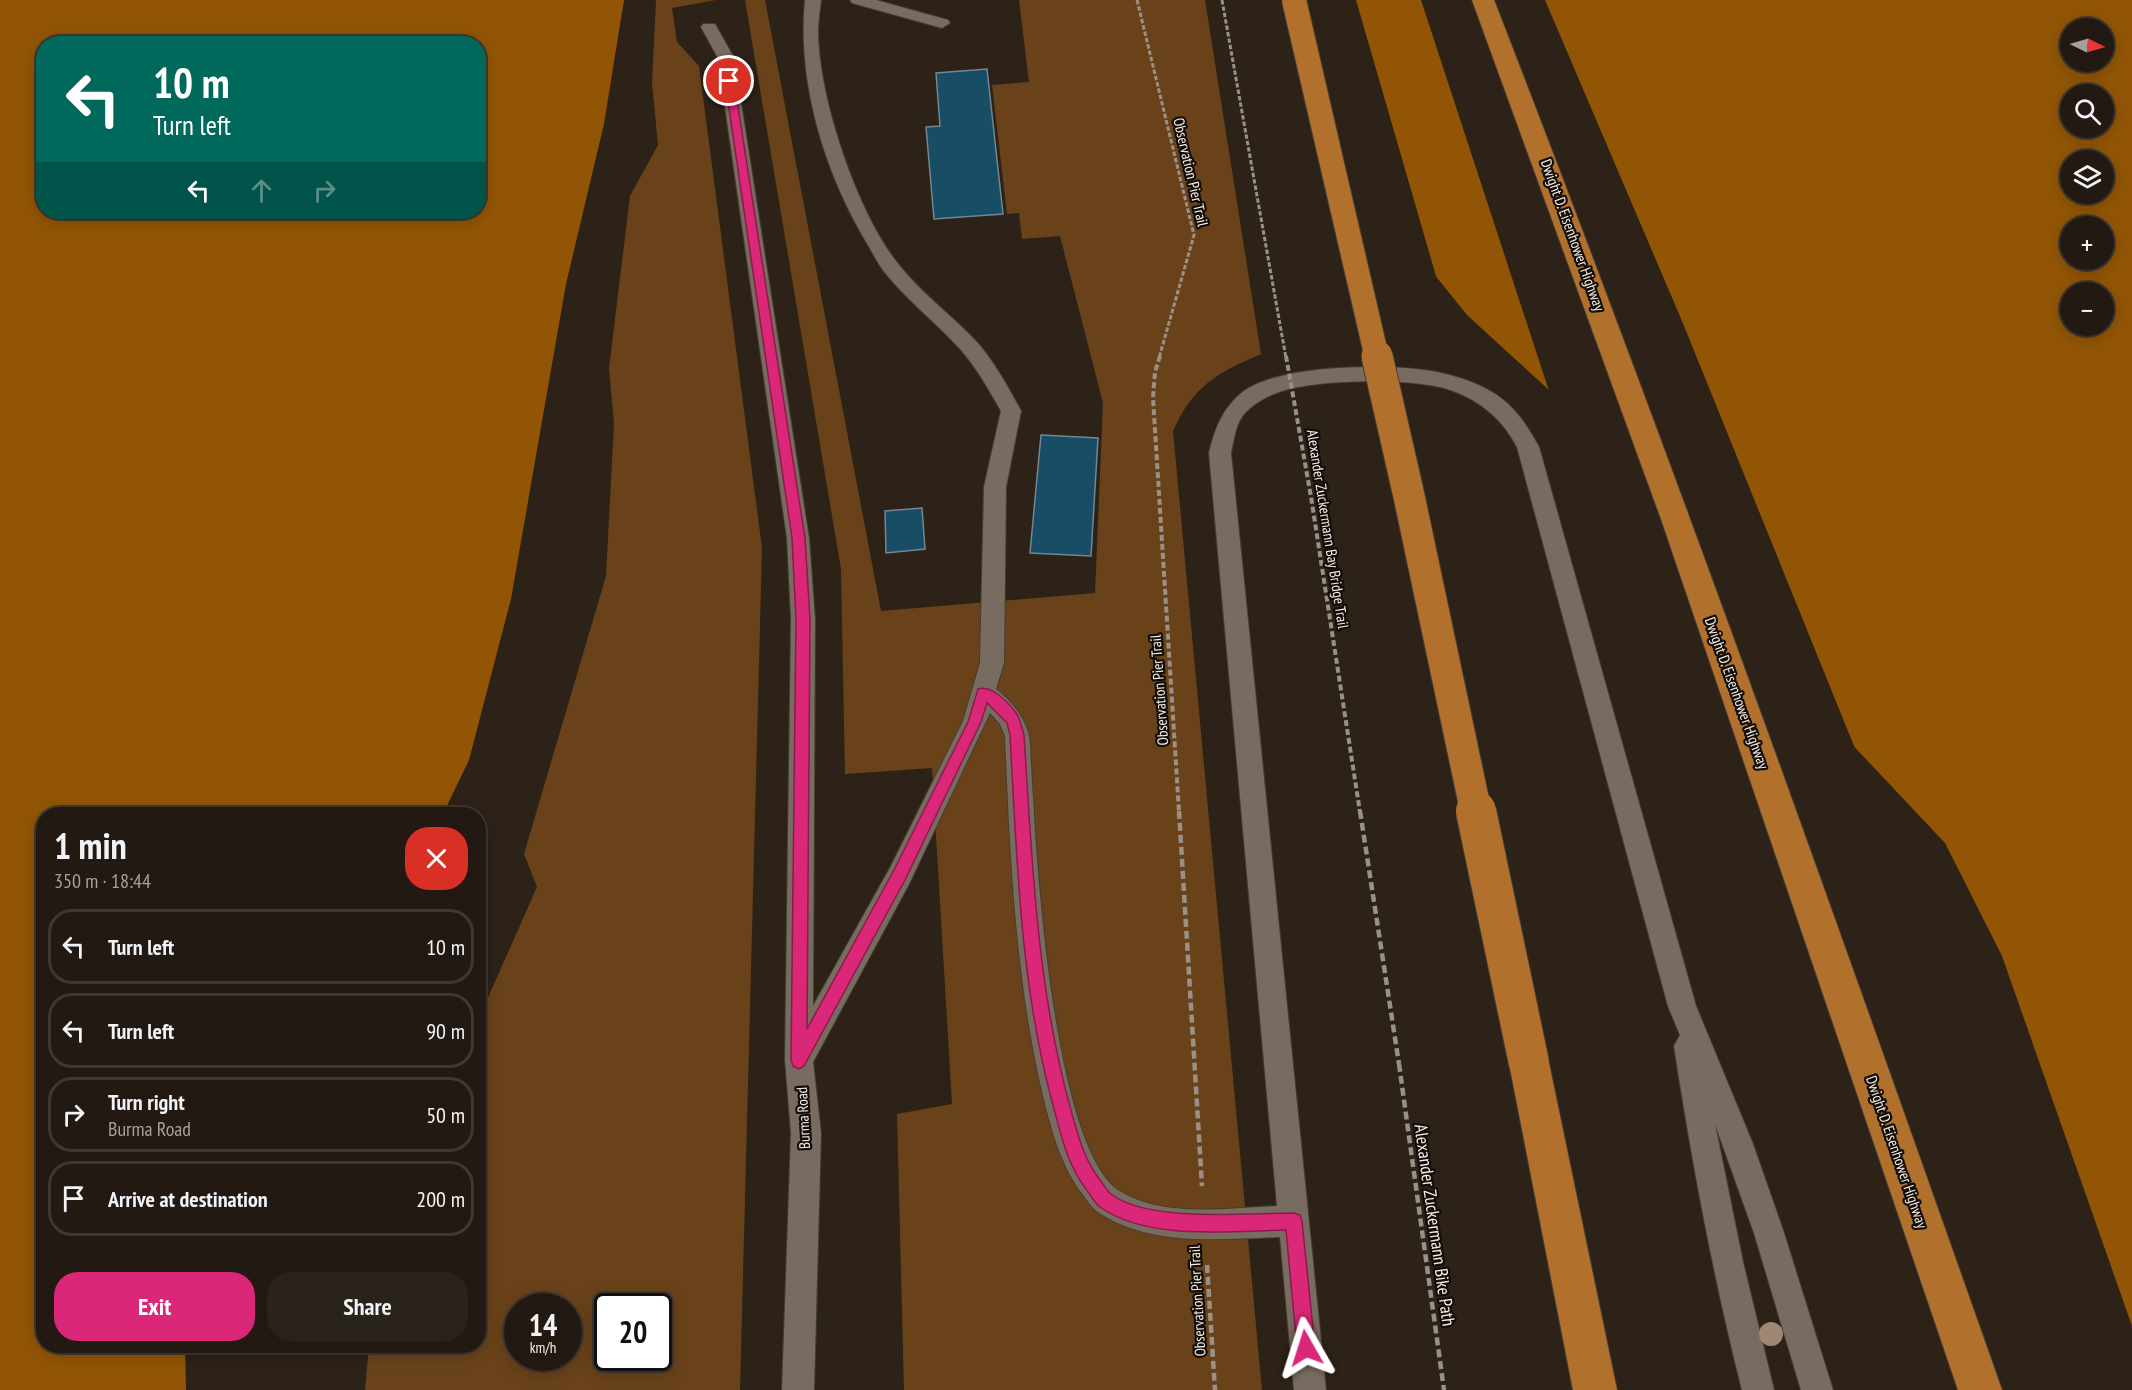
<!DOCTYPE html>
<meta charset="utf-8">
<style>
body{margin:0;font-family:"PT Sans Narrow",sans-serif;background:#2a231b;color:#f1f3f6;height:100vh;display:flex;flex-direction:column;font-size:22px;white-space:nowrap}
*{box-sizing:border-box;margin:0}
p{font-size:20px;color:#a2a19f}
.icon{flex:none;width:33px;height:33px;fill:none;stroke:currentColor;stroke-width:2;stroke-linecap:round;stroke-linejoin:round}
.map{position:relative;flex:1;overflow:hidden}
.details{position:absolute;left:36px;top:807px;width:450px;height:546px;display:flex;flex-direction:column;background:#221a12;border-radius:24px;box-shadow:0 3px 15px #0003,0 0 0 2px #3f3832}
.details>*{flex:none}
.hud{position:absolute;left:36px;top:36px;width:450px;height:183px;border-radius:24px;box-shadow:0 3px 15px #0003,0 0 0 2px #3f3832;background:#00695c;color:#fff;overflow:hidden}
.needle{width:39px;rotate:95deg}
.buttons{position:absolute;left:2060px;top:18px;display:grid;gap:12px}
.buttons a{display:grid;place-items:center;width:54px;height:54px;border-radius:50%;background:#221a12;box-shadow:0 3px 15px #0003,0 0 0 2px #3f3832;font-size:30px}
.speed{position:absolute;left:504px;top:1293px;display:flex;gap:12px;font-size:30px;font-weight:700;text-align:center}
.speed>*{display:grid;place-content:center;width:78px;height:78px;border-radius:50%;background:#221a12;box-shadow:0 3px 15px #0003,0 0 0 2px #3f3832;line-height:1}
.speed small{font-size:15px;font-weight:400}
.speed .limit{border:3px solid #111;border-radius:9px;background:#fff;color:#111}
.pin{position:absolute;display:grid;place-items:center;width:51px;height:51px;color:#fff;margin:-26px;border:3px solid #fff;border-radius:50%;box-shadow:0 2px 6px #0007}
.me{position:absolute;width:66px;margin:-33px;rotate:354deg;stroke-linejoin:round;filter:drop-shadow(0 0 4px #0008)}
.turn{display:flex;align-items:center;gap:21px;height:126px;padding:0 18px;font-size:27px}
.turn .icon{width:78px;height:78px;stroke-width:2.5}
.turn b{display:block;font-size:42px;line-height:51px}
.lanes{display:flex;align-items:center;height:57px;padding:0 18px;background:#0003;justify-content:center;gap:30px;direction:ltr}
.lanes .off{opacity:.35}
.round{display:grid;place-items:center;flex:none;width:63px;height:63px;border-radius:24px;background:#2a231b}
.headline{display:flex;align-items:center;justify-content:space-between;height:102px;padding:0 18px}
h1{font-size:36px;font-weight:800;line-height:45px}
.cta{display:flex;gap:12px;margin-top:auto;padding:12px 18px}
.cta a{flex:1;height:69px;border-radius:24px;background:#db2777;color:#fff;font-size:24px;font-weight:800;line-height:69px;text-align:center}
.cta a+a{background:#2a231b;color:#f1f3f6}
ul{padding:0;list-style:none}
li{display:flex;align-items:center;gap:18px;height:75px;margin:0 12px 9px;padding:0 6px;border:3px solid #3f3832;border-radius:24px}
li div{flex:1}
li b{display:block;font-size:22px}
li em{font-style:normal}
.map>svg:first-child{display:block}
</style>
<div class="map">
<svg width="2132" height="1390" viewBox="0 0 2132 1390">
<rect width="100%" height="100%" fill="#2d2218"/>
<g fill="#69421a" fill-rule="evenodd">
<path d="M656 0H716L672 8 677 42 699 66 762 548 740 1390H365L369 1346H478L479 1018 537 887 524 854 606 576 614 424 609 368 630 196 658 145 652 83ZM518 1306H568V1358H518ZM608 1306H658V1358H608Z"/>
<path d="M745 0H765L881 611 1095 593 1103 403 1060 236 1022 239 1019 213 1007 214 992 85 1029 82 1019 0H1205L1261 354C1217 373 1193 386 1173 431L1262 1390H904L897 1114 952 1104 932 768 845 774 841 569Z"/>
</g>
<g fill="#915505" fill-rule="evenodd">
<path d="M0 0H624L604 124 566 284 511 599 469 760 443 814H44V1346H185L186 1390H0ZM44 44H478V212H44Z"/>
<path d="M1250 0H2132V1326L2002 956 1945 843 1781 669 1617 461 1549 390 1467 315 1418 254 1338 79 1317 48ZM2070 28H2103V62H2070ZM2070 94H2103V128H2070ZM2070 160H2103V194H2070ZM2070 226H2103V260H2070ZM2070 292H2103V326H2070Z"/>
</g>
<g fill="#2d2218">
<polygon points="1247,0 1356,0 1438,283 1415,256 1383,198 1335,80 1315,50"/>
<polygon points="1421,0 1545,0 1682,321 1856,751 1778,670 1615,463 1550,394"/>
</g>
<g fill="#174d65" stroke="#758690" stroke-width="1.5">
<polygon points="987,69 1003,214 934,219 926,127 940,126 936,73"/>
<polygon points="1041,435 1098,438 1091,556 1030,553"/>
<polygon points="922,508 925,549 886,553 885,511"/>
</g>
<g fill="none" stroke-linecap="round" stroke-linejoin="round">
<g stroke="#463d36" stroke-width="2">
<g id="service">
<path d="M805 0H821C820 10 818 21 818 32 819 99 857 213 899 265 921 293 950 314 974 339 993 359 1008 387 1021 411L1006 487 1004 663 996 689C1011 701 1022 714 1028 732 1031 742 1030 754 1031 764 1032 787 1034 809 1035 832 1040 903 1059 1156 1121 1192 1166 1218 1228 1208 1277 1206L1209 453C1215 428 1223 407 1244 391 1282 364 1392 363 1437 372 1456 376 1475 382 1492 392 1514 405 1527 425 1539 447L1696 1006 1753 1144 1784 1233 1833 1390H1801L1754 1233 1715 1124 1743 1262 1774 1390H1742C1713 1276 1692 1162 1674 1046L1680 1035 1668 1006 1517 447C1503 420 1481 401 1453 391 1416 377 1317 379 1279 392 1267 396 1253 404 1244 414 1235 425 1234 440 1231 453L1326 1390H1294L1280 1237C1220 1239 1152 1247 1099 1213 1093 1209 1088 1202 1084 1196 1060 1166 1050 1125 1041 1087 1015 973 1010 853 1005 736L1000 724 990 713 909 884 813 1062 821 1133 814 1390H782L791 1133 785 1060 791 619 787 538 718 58 701 27 703 24H715L734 58 809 538 815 619 813 1006 891 866 963 721 980 663 984 487 1001 411C989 390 977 368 961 350 938 324 909 302 887 275 878 265 872 251 865 240 824 170 797 82 805 0Z"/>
<polygon points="850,0 876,0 948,20 950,23 942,28 852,3"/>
</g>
</g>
<g stroke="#463d36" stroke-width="2">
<g id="motorway">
<path d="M1472 0H1494C1673 460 1838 925 2002 1390H1958L1661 519Z"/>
<polygon points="1529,1043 1543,1049 1549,1063 1617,1390 1573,1390 1509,1063 1515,1049"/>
</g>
</g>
<polyline stroke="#999087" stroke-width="3" stroke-dasharray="4.5 2" stroke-linecap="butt" points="1137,0 1194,235 1159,358"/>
<polyline stroke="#999087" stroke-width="4" stroke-dasharray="6 3" stroke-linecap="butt" points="1160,356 1155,372 1153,398 1179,812"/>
<g stroke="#999087" stroke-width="4.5" stroke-dasharray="8 4" stroke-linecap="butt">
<polyline points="1179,811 1202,1186"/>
<polyline points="1399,1064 1444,1390"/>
<polyline points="1207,1265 1215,1390"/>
</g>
<use href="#service" fill="#786b5f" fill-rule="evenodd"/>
<use href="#motorway" fill="#b1712c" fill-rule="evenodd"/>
<g stroke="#463d36" stroke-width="26" stroke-linecap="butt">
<polyline id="motorway-bridge-far2" points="1294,0 1377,358"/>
</g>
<g stroke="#463d36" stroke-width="33" stroke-linecap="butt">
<polyline id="motorway-bridge-far1" points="1377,356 1409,496 1476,812"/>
</g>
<g stroke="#463d36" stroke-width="42" stroke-linecap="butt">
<polyline id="motorway-bridge" points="1476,811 1529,1063"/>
</g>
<polyline stroke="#999087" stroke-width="3" stroke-dasharray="4.5 2" stroke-linecap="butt" points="1222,0 1286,358"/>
<polyline stroke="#999087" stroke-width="4" stroke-dasharray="6 3" stroke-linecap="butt" points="1286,356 1311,497 1360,812"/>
<polyline stroke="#999087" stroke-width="4.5" stroke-dasharray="8 4" stroke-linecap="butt" points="1360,811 1399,1064"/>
<use href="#motorway-bridge-far2" stroke="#b1712c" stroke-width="24"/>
<use href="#motorway-bridge-far1" stroke="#b1712c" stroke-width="31"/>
<use href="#motorway-bridge" stroke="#b1712c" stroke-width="40"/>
</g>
<circle fill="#9f8771" cx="1771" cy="1334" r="12"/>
<path fill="#db2777" stroke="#8e194d" stroke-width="1.5" d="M729 78 734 81 805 538 810 619 807 1029 894 870 968 722 978 689C992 684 1011 705 1018 716 1021 722 1022 729 1024 735 1032 862 1037 991 1072 1114 1079 1138 1084 1159 1100 1180 1103 1184 1107 1191 1111 1194 1148 1223 1247 1213 1294 1213L1300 1215 1302 1221 1315 1348 1313 1354 1306 1357 1300 1354 1297 1348 1286 1230C1229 1231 1148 1241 1100 1207 1094 1203 1090 1194 1086 1189 1067 1164 1061 1135 1053 1105 1020 985 1017 859 1010 735L1007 723 987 703 981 722 905 880 804 1066 799 1069 793 1066 791 1060 796 619 792 538 725 81Z"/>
<g text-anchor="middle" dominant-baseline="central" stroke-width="4.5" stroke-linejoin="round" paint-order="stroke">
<g font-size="15" fill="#f5ede6" stroke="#120d08">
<text transform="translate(1191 172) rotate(77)">Observation Pier Trail</text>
<text transform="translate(1573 235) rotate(70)">Dwight D. Eisenhower Highway</text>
<text transform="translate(1328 529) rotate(81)">Alexander Zuckermann Bay Bridge Trail</text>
<text transform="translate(1159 690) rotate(-94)">Observation Pier Trail</text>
<text transform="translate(1737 693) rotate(70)">Dwight D. Eisenhower Highway</text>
<text transform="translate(803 1118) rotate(-93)">Burma Road</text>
<text transform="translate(1897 1152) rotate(71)">Dwight D. Eisenhower Highway</text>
<text transform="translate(1197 1301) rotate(-93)">Observation Pier Trail</text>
</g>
<g font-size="18" fill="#f5ede6" stroke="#120d08">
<text transform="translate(1435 1225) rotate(82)">Alexander Zuckermann Bike Path</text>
</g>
</g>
</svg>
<div class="buttons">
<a><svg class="needle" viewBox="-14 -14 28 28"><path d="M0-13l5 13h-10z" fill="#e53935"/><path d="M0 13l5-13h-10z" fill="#a2a19f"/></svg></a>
<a><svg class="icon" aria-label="search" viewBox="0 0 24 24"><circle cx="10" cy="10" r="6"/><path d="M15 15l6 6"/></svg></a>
<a><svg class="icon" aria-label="layers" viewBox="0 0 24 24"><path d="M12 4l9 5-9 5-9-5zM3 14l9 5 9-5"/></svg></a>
<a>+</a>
<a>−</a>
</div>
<div class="speed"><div>14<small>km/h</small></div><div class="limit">20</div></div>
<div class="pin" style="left:729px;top:81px;background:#d93025"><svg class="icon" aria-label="arrive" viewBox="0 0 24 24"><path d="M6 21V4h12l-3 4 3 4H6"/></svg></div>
<svg class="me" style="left:1306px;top:1348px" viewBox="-20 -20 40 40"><path d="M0-17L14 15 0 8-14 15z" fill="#db2777" stroke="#fff" stroke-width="4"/></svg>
<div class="hud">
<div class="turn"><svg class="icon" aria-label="left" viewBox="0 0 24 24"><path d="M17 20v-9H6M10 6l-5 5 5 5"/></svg><div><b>10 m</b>Turn left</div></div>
<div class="lanes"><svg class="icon" aria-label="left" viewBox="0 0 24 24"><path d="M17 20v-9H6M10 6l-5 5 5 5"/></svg><svg class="icon off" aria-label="ahead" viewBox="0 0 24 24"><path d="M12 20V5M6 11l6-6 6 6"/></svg><svg class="icon off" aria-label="right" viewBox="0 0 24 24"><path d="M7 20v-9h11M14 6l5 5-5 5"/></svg></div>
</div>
<section class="details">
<div class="headline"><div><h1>1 min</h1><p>350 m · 18:44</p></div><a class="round" style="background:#d93025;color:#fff"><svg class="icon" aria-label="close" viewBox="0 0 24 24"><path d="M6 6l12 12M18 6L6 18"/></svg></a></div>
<ul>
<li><svg class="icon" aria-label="left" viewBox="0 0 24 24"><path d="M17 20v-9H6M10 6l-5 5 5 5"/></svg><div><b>Turn left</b></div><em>10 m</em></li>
<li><svg class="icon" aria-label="left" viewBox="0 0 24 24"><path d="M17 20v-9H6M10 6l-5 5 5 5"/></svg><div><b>Turn left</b></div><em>90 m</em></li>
<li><svg class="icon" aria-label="right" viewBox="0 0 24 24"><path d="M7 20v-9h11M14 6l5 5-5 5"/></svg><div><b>Turn right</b><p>Burma Road</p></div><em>50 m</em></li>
<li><svg class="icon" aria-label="arrive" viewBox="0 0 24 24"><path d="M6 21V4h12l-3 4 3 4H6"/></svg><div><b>Arrive at destination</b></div><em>200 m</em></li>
</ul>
<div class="cta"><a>Exit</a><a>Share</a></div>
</section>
</div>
